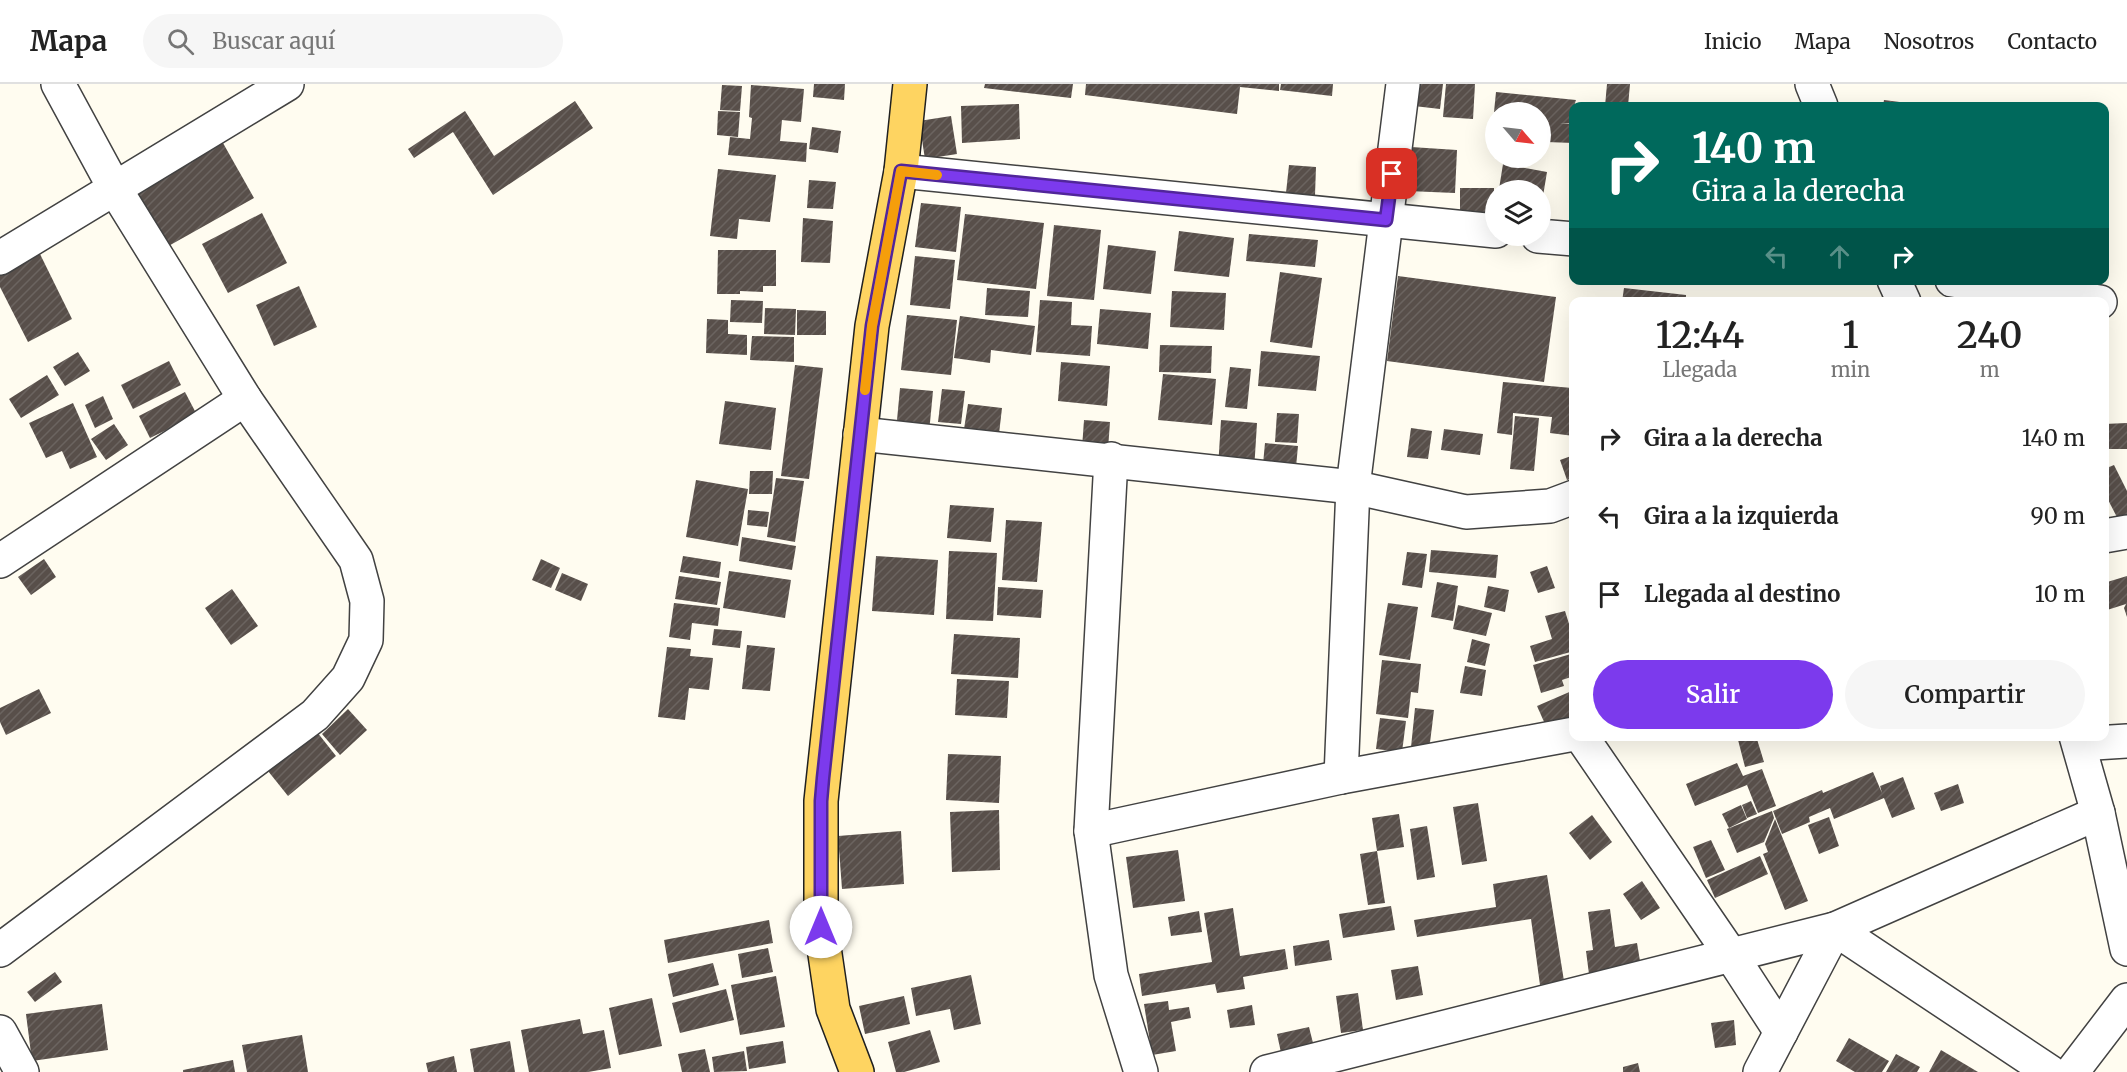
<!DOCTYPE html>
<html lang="es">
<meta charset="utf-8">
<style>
body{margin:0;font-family:Merriweather,serif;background:#f6f6f6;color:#222;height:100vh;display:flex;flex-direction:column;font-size:22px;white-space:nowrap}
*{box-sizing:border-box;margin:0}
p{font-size:20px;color:#767676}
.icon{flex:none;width:33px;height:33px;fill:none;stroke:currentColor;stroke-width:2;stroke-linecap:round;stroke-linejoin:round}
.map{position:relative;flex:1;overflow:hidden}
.side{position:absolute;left:1569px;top:213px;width:540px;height:444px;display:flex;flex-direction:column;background:#fff;border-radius:12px;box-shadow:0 6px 24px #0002}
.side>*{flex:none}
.guide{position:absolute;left:1569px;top:18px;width:540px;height:183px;border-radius:12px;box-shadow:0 6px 24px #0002;background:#00695c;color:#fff;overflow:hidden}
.needle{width:39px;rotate:118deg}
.fabs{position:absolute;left:1485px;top:18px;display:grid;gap:12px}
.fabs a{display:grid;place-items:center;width:66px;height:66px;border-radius:50%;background:#fff;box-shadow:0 6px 24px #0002;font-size:30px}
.pin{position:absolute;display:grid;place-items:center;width:51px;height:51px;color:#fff;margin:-26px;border-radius:12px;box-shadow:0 3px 9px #0006}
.me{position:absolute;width:66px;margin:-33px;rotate:0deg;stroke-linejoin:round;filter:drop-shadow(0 0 4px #0008)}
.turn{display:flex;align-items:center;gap:21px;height:126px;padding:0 24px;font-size:27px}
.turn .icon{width:78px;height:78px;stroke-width:2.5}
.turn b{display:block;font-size:42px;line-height:51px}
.lanes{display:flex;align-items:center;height:57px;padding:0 24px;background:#0003;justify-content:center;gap:30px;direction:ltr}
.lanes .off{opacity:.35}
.eta{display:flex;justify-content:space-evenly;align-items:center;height:102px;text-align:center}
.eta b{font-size:36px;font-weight:600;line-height:42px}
.action{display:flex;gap:12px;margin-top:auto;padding:12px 24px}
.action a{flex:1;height:69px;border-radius:36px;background:#7c3aed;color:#fff;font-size:24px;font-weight:600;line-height:69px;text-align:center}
.action a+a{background:#f6f6f6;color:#222}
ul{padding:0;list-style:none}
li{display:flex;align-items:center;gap:18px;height:78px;padding:0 24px}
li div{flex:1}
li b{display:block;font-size:22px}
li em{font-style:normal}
header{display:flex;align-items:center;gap:36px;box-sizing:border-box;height:84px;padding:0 30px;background:#fff;border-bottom:2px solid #e0e0e0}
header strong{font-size:28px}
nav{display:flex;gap:33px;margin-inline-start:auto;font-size:21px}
.search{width:420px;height:54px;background:#f6f6f6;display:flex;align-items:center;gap:15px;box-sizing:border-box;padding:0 21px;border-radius:33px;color:#767676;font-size:22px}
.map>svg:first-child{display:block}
</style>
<header>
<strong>Mapa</strong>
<div class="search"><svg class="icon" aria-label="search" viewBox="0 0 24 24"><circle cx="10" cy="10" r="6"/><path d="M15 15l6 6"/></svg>Buscar aquí</div>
<nav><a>Inicio</a><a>Mapa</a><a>Nosotros</a><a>Contacto</a></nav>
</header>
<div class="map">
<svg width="2127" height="988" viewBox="0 0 2127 988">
<defs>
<pattern id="building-hatch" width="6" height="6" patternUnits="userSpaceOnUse" patternTransform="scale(1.5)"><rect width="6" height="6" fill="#584f4a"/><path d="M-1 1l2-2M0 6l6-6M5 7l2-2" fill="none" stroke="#6b6460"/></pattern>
</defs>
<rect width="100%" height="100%" fill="#fffcf0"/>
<g fill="url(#building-hatch)">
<polygon points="814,0 845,0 844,16 813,13"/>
<polygon points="985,0 1073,0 1071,14 984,4"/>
<polygon points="1086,0 1279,0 1279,7 1240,3 1237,30 1085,11"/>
<polygon points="1281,0 1333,0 1332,12 1280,6"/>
<polygon points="1417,0 1443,0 1440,25 1414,22"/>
<polygon points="1446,0 1475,0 1473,35 1443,33"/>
<polygon points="1607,0 1630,0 1628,22 1605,22"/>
<polygon points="722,1 742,2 740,27 720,26"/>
<polygon points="751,1 804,5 801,38 782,36 780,57 807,59 806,78 728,71 730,53 750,55 752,34 749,33"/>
<polygon points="1496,8 1576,16 1574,22 1573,39 1560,39 1574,40 1574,59 1546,58 1548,37 1540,36 1540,28 1494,28"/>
<polygon points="1884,16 1923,21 1923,22 1883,22"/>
<polygon points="575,17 593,44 493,111 453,48 414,74 408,65 465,27 494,72"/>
<polygon points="1019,20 1020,55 962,59 961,22"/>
<polygon points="718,27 740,28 738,53 717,51"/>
<polygon points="951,32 957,70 925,75 919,37"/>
<polygon points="812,43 841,47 838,69 809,65"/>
<polygon points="223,59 254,114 165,164 135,109"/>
<polygon points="1411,63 1457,66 1455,109 1408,107"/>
<polygon points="1503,80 1547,88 1543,112 1540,112 1540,106 1499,105"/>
<polygon points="1289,81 1316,83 1315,111 1286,109"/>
<polygon points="718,85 776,91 770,138 739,135 737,155 710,152"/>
<polygon points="809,96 836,98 833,125 807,124"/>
<polygon points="1460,104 1494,104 1494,137 1460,138"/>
<polygon points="921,119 961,123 956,168 915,163"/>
<polygon points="262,129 287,179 228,209 202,160"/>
<polygon points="965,130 1044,139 1036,205 957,196"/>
<polygon points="803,134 833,137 830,179 801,178"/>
<polygon points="1054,141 1101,146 1094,216 1047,212"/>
<polygon points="1179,147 1234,154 1229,193 1174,187"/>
<polygon points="1249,150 1318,156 1315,183 1246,177"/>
<polygon points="1108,161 1156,167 1151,210 1103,205"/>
<polygon points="718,166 776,166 776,202 763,202 763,208 740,207 740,210 717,210"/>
<polygon points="39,168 72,235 28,258 0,203 0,189"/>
<polygon points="915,172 955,176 950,225 910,221"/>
<polygon points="1280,188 1322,194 1312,264 1270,258"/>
<polygon points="1398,192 1556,213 1544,298 1387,277"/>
<polygon points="299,202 317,243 274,262 256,221"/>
<polygon points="987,204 1030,207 1028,233 985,231"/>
<polygon points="1624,204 1686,211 1686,218 1622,218"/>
<polygon points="1172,207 1226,209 1224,246 1170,243"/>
<polygon points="731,216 763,217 762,239 730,238"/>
<polygon points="1040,216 1072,218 1071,241 1092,242 1090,272 1036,268"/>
<polygon points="765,224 796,225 795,251 764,250"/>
<polygon points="1100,225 1151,229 1148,265 1097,260"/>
<polygon points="797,226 826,227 826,251 797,251"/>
<polygon points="907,231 957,236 951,291 901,286"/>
<polygon points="960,232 1035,242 1031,271 991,266 990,279 954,274"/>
<polygon points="707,235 728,236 728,250 747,251 747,271 706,269"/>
<polygon points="752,252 794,253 794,278 750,276"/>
<polygon points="1160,261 1212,262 1211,289 1159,288"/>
<polygon points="1261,267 1320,272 1316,307 1258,302"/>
<polygon points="78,268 90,287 65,302 53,283"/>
<polygon points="169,277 181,301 133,325 121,301"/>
<polygon points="1061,278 1110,282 1107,322 1058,317"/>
<polygon points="795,281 823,284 809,395 781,392"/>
<polygon points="1230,283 1251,285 1247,325 1225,323"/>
<polygon points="1163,290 1216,295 1212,341 1158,336"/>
<polygon points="47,291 59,311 21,334 9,315"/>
<polygon points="1503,298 1572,304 1570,325 1574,325 1574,352 1550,349 1552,333 1513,329 1512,351 1497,349"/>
<polygon points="900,304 933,307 929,349 896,347"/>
<polygon points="942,305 965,307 961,340 938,338"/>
<polygon points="185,308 197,331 150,354 139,332"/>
<polygon points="103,312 113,335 95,344 85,321"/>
<polygon points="725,317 776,324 771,366 719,360"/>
<polygon points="73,319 97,373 70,385 62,367 46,374 29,339"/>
<polygon points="968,320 1002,324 999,350 964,345"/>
<polygon points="1277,329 1299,330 1297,359 1275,358"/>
<polygon points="1515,332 1539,334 1534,387 1510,385"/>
<polygon points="1084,336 1110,338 1108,365 1082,364"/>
<polygon points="1221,336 1257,339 1254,387 1218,384"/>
<polygon points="2127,339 2127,365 2104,365 2104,340"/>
<polygon points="114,340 128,361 106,376 91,355"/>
<polygon points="1411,344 1432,347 1428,375 1407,373"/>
<polygon points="1444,345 1483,350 1480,371 1441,366"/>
<polygon points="1265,359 1298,362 1296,383 1263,380"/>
<polygon points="1574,371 1574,394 1567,396 1560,376"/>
<polygon points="2114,381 2127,407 2127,435 2120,439 2104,408 2104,385"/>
<polygon points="750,387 773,387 772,410 749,410"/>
<polygon points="776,394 804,397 795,458 767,453"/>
<polygon points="696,396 748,405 738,462 686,453"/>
<polygon points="950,421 994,424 991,458 947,454"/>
<polygon points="748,426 769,428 767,443 747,441"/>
<polygon points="1006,436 1042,438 1037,498 1002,496"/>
<polygon points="742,453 796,462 792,486 739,477"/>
<polygon points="1431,466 1498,471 1496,494 1429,488"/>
<polygon points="949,467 997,469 993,537 946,535"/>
<polygon points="1407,468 1427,470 1422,504 1402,501"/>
<polygon points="683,472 721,478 719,494 680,488"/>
<polygon points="876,472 938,476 934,531 872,527"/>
<polygon points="44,475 56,493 31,511 18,493"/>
<polygon points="541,475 560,484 551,504 532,496"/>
<polygon points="1547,482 1555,504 1538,509 1530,488"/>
<polygon points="729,487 791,496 785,534 723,524"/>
<polygon points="562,489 588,500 581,517 555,506"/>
<polygon points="679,492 721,498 717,521 675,515"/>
<polygon points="2127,492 2127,533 2124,524 2126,520 2104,527 2104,499"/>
<polygon points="1437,498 1458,502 1453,537 1431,533"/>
<polygon points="1488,502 1509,506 1505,528 1484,523"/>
<polygon points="998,503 1043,506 1041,534 997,531"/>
<polygon points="232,505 258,542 231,561 205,524"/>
<polygon points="674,519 720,524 718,542 692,539 690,556 669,553"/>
<polygon points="1388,519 1418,523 1410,576 1379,571"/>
<polygon points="1458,521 1492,529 1486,552 1453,545"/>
<polygon points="1565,527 1574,556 1574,567 1535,578 1530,562 1552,555 1545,532"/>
<polygon points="714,545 742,547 740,564 712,561"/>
<polygon points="954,550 1020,554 1018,594 951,590"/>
<polygon points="1472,555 1490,560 1485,582 1467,578"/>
<polygon points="747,561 775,564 770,607 742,605"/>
<polygon points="667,563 691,565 690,572 713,574 709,606 689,604 685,636 658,633"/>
<polygon points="1571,570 1574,580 1574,592 1562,596 1564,602 1541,609 1533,581"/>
<polygon points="1382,576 1421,580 1418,609 1411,608 1408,634 1376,630"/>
<polygon points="1465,582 1486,586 1482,612 1460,609"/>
<polygon points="957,595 1009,597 1007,634 955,631"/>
<polygon points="39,605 51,629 6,651 0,638 0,624"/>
<polygon points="1574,606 1574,638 1549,649 1537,622"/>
<polygon points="1415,624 1434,626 1428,675 1410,673"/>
<polygon points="348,625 367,646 340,671 322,650"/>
<polygon points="1380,634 1406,637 1402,668 1376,665"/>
<polygon points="317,648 336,672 288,712 268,687"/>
<polygon points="1737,652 1756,652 1764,678 1745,683"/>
<polygon points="948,670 1001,672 999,719 946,716"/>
<polygon points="1737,679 1743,692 1762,685 1776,722 1758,729 1747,701 1695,722 1686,700"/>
<polygon points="1873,688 1882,709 1880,702 1903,693 1915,725 1892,734 1884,714 1834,735 1830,724 1809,733 1810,738 1782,750 1773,727 1822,706 1823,709"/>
<polygon points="1958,700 1964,719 1941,727 1934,709"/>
<polygon points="1751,717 1757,730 1747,734 1742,721"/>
<polygon points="1478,719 1487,777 1462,781 1453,723"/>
<polygon points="1741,721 1747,735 1729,744 1722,730"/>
<polygon points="999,726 1000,786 952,788 950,728"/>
<polygon points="1772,727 1774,734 1764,758 1737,769 1727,745"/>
<polygon points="1399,730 1404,763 1377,767 1372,734"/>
<polygon points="1592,731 1612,758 1590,776 1569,749"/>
<polygon points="1829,733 1839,762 1819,770 1808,741"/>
<polygon points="1775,735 1808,817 1785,826 1763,770 1768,768 1765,760"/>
<polygon points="1427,742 1435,793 1417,796 1410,745"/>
<polygon points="901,747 904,800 842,805 838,752"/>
<polygon points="1711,756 1725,786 1706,794 1693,763"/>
<polygon points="1178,766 1185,817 1133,824 1126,773"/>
<polygon points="1377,767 1385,819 1368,821 1360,770"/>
<polygon points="1760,772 1768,790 1715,814 1707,796"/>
<polygon points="1547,791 1564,897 1540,901 1531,835 1417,853 1414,836 1496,823 1493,800"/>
<polygon points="1642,797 1660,824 1641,836 1623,810"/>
<polygon points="1391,822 1395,846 1343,854 1339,830"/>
<polygon points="1233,824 1240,872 1285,865 1288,885 1243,893 1245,905 1217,909 1215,900 1142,912 1139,890 1212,878 1204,829"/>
<polygon points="1610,825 1615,863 1637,859 1642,889 1590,898 1586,867 1593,866 1588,828"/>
<polygon points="1199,827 1202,848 1171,852 1168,833"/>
<polygon points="769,836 773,859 668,879 664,856"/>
<polygon points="1329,856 1332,876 1295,882 1293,862"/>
<polygon points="768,864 773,888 742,894 738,870"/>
<polygon points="713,879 719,901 673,913 668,890"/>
<polygon points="1418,882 1423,911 1396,916 1391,886"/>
<polygon points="55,888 62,898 35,918 27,908"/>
<polygon points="971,891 981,940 954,946 950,925 916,932 911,904"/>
<polygon points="776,892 785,943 740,951 731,901"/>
<polygon points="726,905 734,936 680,949 672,919"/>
<polygon points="1358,909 1363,946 1341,949 1336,912"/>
<polygon points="904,912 910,940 865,950 859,922"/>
<polygon points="652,914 662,962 619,971 609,924"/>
<polygon points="1168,917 1169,926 1189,923 1191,934 1171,938 1176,967 1152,971 1144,920"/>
<polygon points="102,920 108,966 32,977 26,930"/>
<polygon points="1252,921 1255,941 1230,944 1227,926"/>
<polygon points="580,935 583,950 604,946 611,984 588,988 529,988 521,946"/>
<polygon points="1734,936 1736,961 1715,964 1711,939"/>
<polygon points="1309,943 1316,971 1283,978 1277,950"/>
<polygon points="930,946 940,978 904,988 896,988 888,958"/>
<polygon points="302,951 308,988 247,988 242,961"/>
<polygon points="1849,954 1889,977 1882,988 1855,988 1836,977"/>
<polygon points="510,957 515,988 474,988 470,965"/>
<polygon points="783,957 786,979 749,985 746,963"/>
<polygon points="705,965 710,988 682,988 678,970"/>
<polygon points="1941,966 1978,988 1929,988"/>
<polygon points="744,967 747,987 714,988 712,973"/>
<polygon points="1896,970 1920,983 1917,988 1886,988"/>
<polygon points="454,972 457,988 428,988 426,979"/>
<polygon points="233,976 235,988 183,988 183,986"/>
<polygon points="1638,979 1640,988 1623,988 1623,983"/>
</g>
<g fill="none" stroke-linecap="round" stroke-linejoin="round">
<g stroke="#424242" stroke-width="36">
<g id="minor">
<polyline points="1812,0 1821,22"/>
<polyline points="901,87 1496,147"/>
<polyline points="1538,152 1574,155"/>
<polyline points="0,174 287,0"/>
<polyline points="1894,196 1904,218"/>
<polyline points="1952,196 2100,218"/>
<polyline points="860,350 1353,403 1466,428 1550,422 1574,413"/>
<polyline points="2104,452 2127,448"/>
<polyline points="0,477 245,315"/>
<polyline points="1581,652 1731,871 1781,948"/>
<polyline points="2076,652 2098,729 2127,865"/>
<polyline points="2079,660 2127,657"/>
<polyline points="1341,693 1353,403 1403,0"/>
<polyline points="1091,747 1111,375"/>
<polyline points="0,866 315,631 348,594 366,556 367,517 356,476 245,315 115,105 58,0"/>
<polyline points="0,948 22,988"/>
<polyline points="1141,988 1111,891 1091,747 1341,693 1574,650"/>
<polyline points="1267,988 1835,845 2098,729"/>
<polyline points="1760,988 1835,845 2050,988"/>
<polyline points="2072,988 2127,916"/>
</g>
</g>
<g stroke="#202020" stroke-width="36">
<polyline id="major" points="857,988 833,925 821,843 821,717 872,242 901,87 910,0"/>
</g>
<use href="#minor" stroke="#fff" stroke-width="33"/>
<use href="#major" stroke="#fed461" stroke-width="33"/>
</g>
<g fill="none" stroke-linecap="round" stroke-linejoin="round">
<g stroke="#51269a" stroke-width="15">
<polyline id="route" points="821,843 821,717 823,694 872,242 901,87 1386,136 1392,90"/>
</g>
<use href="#route" stroke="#7c3aed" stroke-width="10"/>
<polyline stroke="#f59e0b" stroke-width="10" points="865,306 872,242 901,87 937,91"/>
</g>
</svg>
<div class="fabs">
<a><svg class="needle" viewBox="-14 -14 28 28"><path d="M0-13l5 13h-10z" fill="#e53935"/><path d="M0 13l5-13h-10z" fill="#767676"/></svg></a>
<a><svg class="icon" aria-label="layers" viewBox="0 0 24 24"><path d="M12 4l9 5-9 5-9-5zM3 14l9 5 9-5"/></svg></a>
</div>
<div class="pin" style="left:1392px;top:90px;background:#d93025"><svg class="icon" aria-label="arrive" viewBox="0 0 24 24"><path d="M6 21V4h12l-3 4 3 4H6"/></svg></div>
<svg class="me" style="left:821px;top:843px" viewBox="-20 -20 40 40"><circle r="19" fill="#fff"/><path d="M0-13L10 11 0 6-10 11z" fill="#7c3aed"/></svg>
<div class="guide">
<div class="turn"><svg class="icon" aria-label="right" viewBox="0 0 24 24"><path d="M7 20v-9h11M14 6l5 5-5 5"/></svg><div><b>140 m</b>Gira a la derecha</div></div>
<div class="lanes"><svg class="icon off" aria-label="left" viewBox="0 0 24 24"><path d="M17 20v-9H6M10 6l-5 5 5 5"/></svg><svg class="icon off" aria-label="ahead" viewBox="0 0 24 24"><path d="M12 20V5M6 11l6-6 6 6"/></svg><svg class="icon" aria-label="right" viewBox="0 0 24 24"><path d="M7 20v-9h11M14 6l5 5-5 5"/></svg></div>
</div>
<section class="side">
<div class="eta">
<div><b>12:44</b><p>Llegada</p></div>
<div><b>1</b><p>min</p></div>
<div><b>240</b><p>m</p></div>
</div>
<ul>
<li><svg class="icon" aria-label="right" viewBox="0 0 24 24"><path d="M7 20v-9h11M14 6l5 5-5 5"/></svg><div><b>Gira a la derecha</b></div><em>140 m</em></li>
<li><svg class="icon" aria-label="left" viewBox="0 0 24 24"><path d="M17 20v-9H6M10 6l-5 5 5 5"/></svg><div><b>Gira a la izquierda</b></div><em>90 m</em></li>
<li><svg class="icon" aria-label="arrive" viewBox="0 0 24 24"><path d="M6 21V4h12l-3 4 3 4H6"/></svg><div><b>Llegada al destino</b></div><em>10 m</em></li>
</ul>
<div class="action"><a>Salir</a><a>Compartir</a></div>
</section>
</div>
